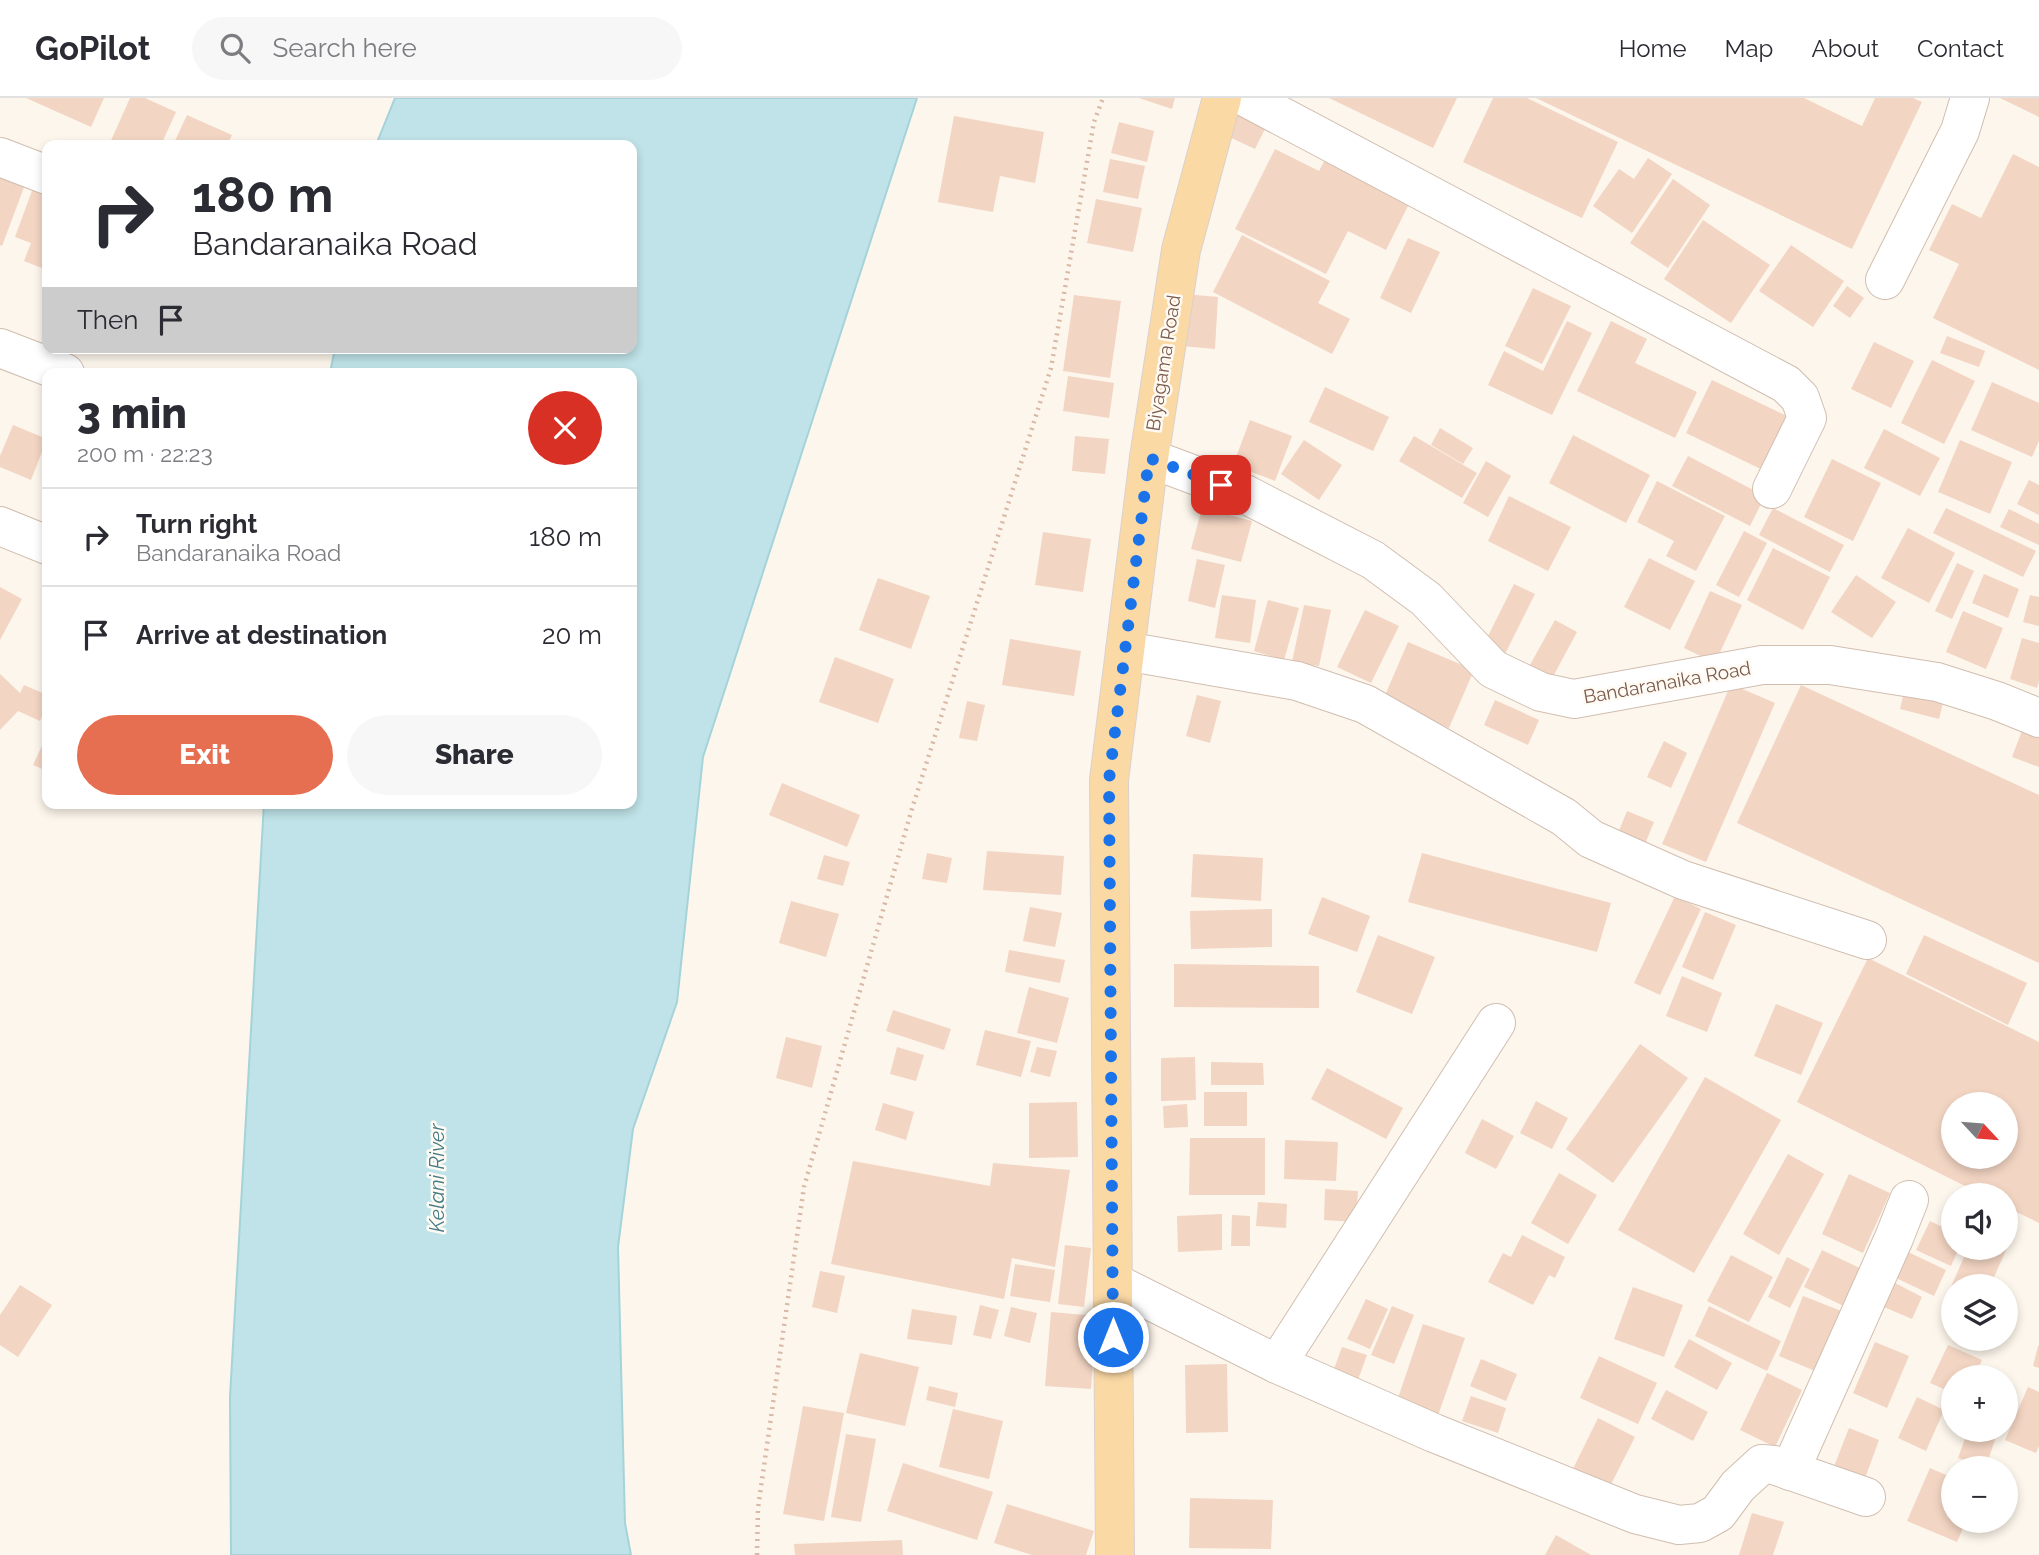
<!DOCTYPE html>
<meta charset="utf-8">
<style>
body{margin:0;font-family:Raleway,sans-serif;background:#f7f7f7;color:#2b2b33;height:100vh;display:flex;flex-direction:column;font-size:26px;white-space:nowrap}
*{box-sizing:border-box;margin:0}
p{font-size:23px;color:#7c7c81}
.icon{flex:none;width:38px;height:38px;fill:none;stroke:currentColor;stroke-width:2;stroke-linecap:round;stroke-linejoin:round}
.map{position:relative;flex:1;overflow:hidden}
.drawer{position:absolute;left:42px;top:270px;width:595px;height:441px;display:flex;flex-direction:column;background:#fff;border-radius:14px;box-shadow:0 4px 10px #0003}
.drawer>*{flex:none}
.banner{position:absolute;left:42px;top:42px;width:595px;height:214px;border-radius:14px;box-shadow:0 4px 10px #0003;background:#fff;color:#2b2b33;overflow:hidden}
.needle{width:46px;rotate:116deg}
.controls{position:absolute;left:1941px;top:994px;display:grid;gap:14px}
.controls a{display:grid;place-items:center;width:77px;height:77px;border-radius:50%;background:#fff;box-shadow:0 4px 10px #0003;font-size:35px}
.pin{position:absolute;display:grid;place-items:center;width:60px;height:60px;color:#fff;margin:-30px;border-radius:14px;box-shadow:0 4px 10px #0006}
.me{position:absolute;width:77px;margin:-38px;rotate:0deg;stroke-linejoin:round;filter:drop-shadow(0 0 5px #0008)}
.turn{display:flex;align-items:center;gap:24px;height:147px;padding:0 35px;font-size:32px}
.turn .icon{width:91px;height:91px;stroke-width:2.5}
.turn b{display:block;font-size:49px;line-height:60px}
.then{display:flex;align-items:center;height:66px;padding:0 35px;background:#0003;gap:14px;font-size:26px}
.round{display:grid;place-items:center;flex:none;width:74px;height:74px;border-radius:37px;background:#f7f7f7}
.headline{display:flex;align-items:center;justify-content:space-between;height:119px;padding:0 35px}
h1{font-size:42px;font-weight:800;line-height:52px}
.primary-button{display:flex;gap:14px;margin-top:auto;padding:14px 35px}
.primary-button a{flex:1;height:80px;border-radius:42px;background:#e76f51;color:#fff;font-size:28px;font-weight:800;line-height:80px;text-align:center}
.primary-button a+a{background:#f7f7f7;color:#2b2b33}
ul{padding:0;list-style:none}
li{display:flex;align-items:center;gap:21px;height:98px;padding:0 35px;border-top:2px solid #e1e1e2}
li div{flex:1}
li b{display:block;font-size:26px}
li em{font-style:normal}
header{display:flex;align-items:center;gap:42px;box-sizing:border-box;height:98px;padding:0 35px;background:#fff;border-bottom:2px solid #e1e1e2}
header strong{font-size:33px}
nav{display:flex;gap:38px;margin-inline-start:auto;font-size:24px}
.search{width:490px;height:63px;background:#f7f7f7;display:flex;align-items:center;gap:18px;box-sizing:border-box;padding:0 24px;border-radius:38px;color:#7c7c81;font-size:26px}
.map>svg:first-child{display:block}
</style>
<header>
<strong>GoPilot</strong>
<div class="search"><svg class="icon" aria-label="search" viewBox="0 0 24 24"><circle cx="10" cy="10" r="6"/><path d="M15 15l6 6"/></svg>Search here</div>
<nav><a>Home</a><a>Map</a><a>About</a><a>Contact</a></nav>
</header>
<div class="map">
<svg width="2039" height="1457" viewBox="0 0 2039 1457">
<rect width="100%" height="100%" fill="#fdf6ec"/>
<polygon fill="#bfe3e8" stroke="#a5d3da" stroke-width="2" points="395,0 917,0 703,659 677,904 633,1031 618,1149 625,1425 631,1457 231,1457 230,1299 264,705 632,705 632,275 330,275 335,250 632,250 632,47 376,47"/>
<g fill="#f3d5c3" fill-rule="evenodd">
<polygon points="26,0 104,0 91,29"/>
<polygon points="130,0 145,0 176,14 161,47 109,47"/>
<polygon points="1139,0 1175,0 1172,11"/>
<polygon points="1329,0 1457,0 1433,50"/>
<polygon points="1493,0 1527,0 1618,44 1582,120 1463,64"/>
<polygon points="1536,0 1804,0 1862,28 1875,0 1913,0 1922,4 1852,151"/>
<polygon points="2000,0 2039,0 2039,19"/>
<polygon points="1242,2 1272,17 1255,51 1225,37"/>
<polygon points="187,17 232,37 227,47 173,47"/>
<polygon points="954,18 1044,34 1035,85 1000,78 993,114 938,104"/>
<polygon points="1119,24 1154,33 1147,64 1111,55"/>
<polygon points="1275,51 1319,73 1330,52 1415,94 1386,152 1348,133 1326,176 1235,131"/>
<polygon points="2013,56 2039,69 2039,272 1933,220 1959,166 1929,152 1952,106 1981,120"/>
<polygon points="1648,60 1672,76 1632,135 1593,108 1619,71 1634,81"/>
<polygon points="1110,61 1145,68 1138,101 1103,94"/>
<polygon points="0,75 26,84 2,148 0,147"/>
<polygon points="1673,81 1710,107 1668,170 1630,145"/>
<polygon points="33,90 47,96 47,172 24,163 31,145 15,139"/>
<polygon points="1096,101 1142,110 1133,154 1087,145"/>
<polygon points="1703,122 1770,167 1731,225 1664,181"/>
<polygon points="1242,137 1330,183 1318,205 1350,221 1332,256 1213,194"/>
<polygon points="1408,140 1440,154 1411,215 1380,200"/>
<polygon points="1791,147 1844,183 1813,229 1759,193"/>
<polygon points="1847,188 1864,200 1850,220 1833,208"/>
<polygon points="1533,190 1571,208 1542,266 1505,248"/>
<polygon points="1184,196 1218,199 1215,251 1181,248"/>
<polygon points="1074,197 1121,203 1110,280 1063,273"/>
<polygon points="1567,223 1592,235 1552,317 1488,287 1504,253 1543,273"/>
<polygon points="1611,223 1647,241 1635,265 1697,294 1675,340 1577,293"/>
<polygon points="1947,238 1985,253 1979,269 1940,255"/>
<polygon points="1874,244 1914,263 1891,310 1851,291"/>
<polygon points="1932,262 1975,283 1944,346 1901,325"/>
<polygon points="1068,278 1114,285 1109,320 1063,313"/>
<polygon points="1712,282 1793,321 1767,374 1686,335"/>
<polygon points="1992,284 2039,305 2039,343 2032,359 1971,332"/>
<polygon points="1325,289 1389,319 1373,353 1309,324"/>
<polygon points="1250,322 1292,338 1275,383 1233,367"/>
<polygon points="13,327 47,341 31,382 0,369 0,358"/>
<polygon points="1440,330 1473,350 1463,366 1431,347"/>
<polygon points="1884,331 1940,360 1920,398 1864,370"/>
<polygon points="1573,337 1650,377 1626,425 1549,385"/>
<polygon points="1075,338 1109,341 1105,376 1072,373"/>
<polygon points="1414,338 1477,375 1462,400 1399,363"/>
<polygon points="1304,342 1342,367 1319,402 1281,376"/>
<polygon points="1960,342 2012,364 1990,416 1938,394"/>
<polygon points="1688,358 1765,398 1750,428 1672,388"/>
<polygon points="1832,361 1881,385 1853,443 1804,419"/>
<polygon points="1486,363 1511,378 1488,419 1463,405"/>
<polygon points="2029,382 2039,387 2039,417 2017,406"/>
<polygon points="1657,383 1725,418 1696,473 1666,458 1674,443 1637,424"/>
<polygon points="1509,398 1571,429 1548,473 1488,443"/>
<polygon points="1202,410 1252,423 1241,464 1191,451"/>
<polygon points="1773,410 1844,447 1830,474 1759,437"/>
<polygon points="1946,410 2036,453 2023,479 1933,435"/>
<polygon points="2009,411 2039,426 2039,447 2000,429"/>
<polygon points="1908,430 1955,455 1929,505 1881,480"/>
<polygon points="1744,433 1767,445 1739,499 1716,487"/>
<polygon points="1043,434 1091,441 1083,494 1035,487"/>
<polygon points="1773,450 1830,479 1803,532 1747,502"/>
<polygon points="1649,460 1695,483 1670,532 1624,509"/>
<polygon points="1197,461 1225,467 1215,510 1188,503"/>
<polygon points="1957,465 1974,473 1952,521 1935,513"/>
<polygon points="1984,476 2019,491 2008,520 1972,505"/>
<polygon points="1856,477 1896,504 1872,540 1831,514"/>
<polygon points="878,480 930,498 911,551 859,532"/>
<polygon points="1514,486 1535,496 1503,560 1482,550"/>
<polygon points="0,489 22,501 0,542"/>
<polygon points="1710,493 1742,507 1715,565 1684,550"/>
<polygon points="1222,497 1256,502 1250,545 1215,540"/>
<polygon points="2030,497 2039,499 2039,528 2023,524"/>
<polygon points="1268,502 1299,510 1284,562 1254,553"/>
<polygon points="1304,507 1331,512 1319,568 1292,564"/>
<polygon points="1365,512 1399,528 1371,585 1337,569"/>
<polygon points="1963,513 2003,530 1986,571 1946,554"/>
<polygon points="1555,522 1577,534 1549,586 1526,574"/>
<polygon points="2022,540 2039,545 2039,583 2037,590 2010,581"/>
<polygon points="1010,541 1081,553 1074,598 1002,587"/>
<polygon points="1408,544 1474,572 1449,630 1383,602"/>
<polygon points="835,559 894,581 878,625 819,604"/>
<polygon points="0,576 20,595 24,587 47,597 47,606 40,623 18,613 0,632"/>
<polygon points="1731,586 1775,605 1706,764 1662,746"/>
<polygon points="1906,586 1945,596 1939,621 1900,611"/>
<polygon points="1801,587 2039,697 2039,865 1737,725"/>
<polygon points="1197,597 1221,603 1210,645 1186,638"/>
<polygon points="1495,602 1539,622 1528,647 1484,627"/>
<polygon points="967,603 985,607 977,643 959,640"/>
<polygon points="2026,622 2039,627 2039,669 2012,659"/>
<polygon points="47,637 47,673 33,667"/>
<polygon points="1664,643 1687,655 1671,690 1647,679"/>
<polygon points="782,685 860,717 847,749 769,717"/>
<polygon points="1627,713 1654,724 1639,761 1612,750"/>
<polygon points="987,753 1064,758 1061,797 983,792"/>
<polygon points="927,755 952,760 947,785 922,781"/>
<polygon points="1422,755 1611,805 1597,854 1408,804"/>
<polygon points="1193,756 1263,760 1261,803 1191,799"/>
<polygon points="824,757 850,764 843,788 817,781"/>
<polygon points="1675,798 1701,811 1660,897 1634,885"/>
<polygon points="1322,799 1370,818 1357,854 1308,836"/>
<polygon points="791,803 839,816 826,859 779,845"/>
<polygon points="1030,809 1062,815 1055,849 1023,843"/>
<polygon points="1272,811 1272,849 1191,851 1190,813"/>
<polygon points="1705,814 1736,827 1713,882 1682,869"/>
<polygon points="1378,837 1435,859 1412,916 1356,894"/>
<polygon points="1924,837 2027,885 2008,927 1906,876"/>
<polygon points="1009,852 1065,862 1060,885 1005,874"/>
<path d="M1868 860 2039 944V1125L2006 1109V1097H1983L1797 1004ZM1953 1006H2006V1059H1953Z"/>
<polygon points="1174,866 1319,868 1319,910 1174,909"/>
<polygon points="1682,878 1722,895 1707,934 1666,918"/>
<polygon points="1029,889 1069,900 1057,945 1017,935"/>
<polygon points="1776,906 1823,925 1801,977 1754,958"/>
<polygon points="893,912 951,931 944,952 886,933"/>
<polygon points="985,932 1031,943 1021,979 976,967"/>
<polygon points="786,939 822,948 812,990 776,980"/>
<polygon points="1640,946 1688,980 1613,1085 1566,1051"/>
<polygon points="897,949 924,957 916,983 890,976"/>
<polygon points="1037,949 1057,953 1050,979 1030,974"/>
<polygon points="1195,959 1196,1002 1161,1003 1161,960"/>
<polygon points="1211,964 1263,965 1264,987 1211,987"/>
<polygon points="1327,970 1403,1010 1386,1041 1311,1001"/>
<polygon points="1705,979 1781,1022 1694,1175 1618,1132"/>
<rect x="1204" y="994" width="43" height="34"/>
<polygon points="1536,1003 1568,1020 1552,1051 1520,1035"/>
<polygon points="1077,1004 1078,1059 1029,1060 1029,1005"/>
<polygon points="883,1005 914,1014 906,1042 875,1032"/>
<polygon points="1187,1006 1188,1029 1164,1030 1163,1008"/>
<polygon points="1482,1021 1514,1038 1496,1071 1465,1055"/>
<polygon points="1190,1040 1265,1040 1265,1097 1189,1097"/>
<polygon points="1285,1042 1338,1044 1336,1083 1284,1081"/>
<polygon points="1788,1056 1824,1076 1779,1157 1743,1136"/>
<polygon points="853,1063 990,1088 993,1065 1070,1072 1055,1169 1012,1160 1004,1201 831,1166"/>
<polygon points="1559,1075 1597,1097 1568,1146 1531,1125"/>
<polygon points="1849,1076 1890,1095 1863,1155 1822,1136"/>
<polygon points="1325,1091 1358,1093 1356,1124 1324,1122"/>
<polygon points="1258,1104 1287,1106 1286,1130 1256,1128"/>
<polygon points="1222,1116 1222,1152 1178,1154 1177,1118"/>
<polygon points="1232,1117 1250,1118 1250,1148 1231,1148"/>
<polygon points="1930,1123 1953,1134 1953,1150 1959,1150 1951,1168 1916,1152"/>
<polygon points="1522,1137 1565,1159 1555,1180 1549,1177 1533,1207 1488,1184 1503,1155 1511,1159"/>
<polygon points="1065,1147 1091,1150 1084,1209 1058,1206"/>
<polygon points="1968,1150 2007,1150 1990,1188 1953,1188 1953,1201 1947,1198"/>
<polygon points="1822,1152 1868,1174 1850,1211 1804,1189"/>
<polygon points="1906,1153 1946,1172 1934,1198 1894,1179"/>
<polygon points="1731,1157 1773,1179 1749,1224 1707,1203"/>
<polygon points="1787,1159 1810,1171 1790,1210 1768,1199"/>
<polygon points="1015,1166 1055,1172 1050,1204 1010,1198"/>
<polygon points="820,1173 845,1178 837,1215 812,1209"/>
<polygon points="1895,1185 1922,1199 1912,1221 1884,1209"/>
<polygon points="20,1187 52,1207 18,1259 0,1247 0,1217"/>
<polygon points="1633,1189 1683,1207 1664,1259 1614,1241"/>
<polygon points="1803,1198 1844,1214 1820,1275 1779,1258"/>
<polygon points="1366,1201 1388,1211 1370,1251 1347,1241"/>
<polygon points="980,1207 999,1212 991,1241 973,1237"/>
<polygon points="1392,1208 1414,1217 1394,1266 1371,1257"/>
<polygon points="1709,1208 1781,1243 1767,1273 1695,1238"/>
<polygon points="1011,1209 1037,1215 1030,1245 1004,1238"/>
<polygon points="912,1211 957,1218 952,1247 907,1241"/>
<polygon points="1051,1214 1097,1218 1091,1291 1045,1288"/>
<polygon points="1423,1226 1465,1240 1434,1329 1393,1315"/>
<polygon points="1689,1241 1732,1265 1717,1292 1674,1269"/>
<polygon points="1875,1244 1909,1258 1887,1310 1853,1295"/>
<polygon points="1948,1247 1982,1262 1974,1279 1953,1279 1953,1295 1930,1285"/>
<polygon points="2038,1248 2039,1248 2039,1270 2033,1268"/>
<polygon points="1342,1249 1367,1257 1354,1293 1329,1285"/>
<polygon points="860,1255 919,1269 905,1328 846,1315"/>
<polygon points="1599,1258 1657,1285 1638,1326 1580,1300"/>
<polygon points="1481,1261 1517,1276 1506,1303 1470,1288"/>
<polygon points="1227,1266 1228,1334 1186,1335 1185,1267"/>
<polygon points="1767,1275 1802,1292 1775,1349 1740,1332"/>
<polygon points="929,1288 958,1295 955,1309 926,1302"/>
<polygon points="2028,1289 2039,1294 2039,1348 2036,1355 2005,1342"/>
<polygon points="1666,1292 1708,1314 1693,1343 1651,1321"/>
<polygon points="1471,1298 1506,1310 1498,1335 1462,1323"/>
<polygon points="1917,1299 1944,1312 1926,1353 1898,1340"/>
<polygon points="803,1308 844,1315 824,1423 783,1416"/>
<polygon points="953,1311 1003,1323 989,1381 939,1369"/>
<polygon points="1598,1320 1635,1339 1605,1398 1569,1379"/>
<polygon points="1849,1330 1879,1342 1864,1383 1833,1371"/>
<polygon points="1968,1332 1998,1332 1986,1369 1958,1360"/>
<polygon points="846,1336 876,1341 861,1424 831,1419"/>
<polygon points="903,1365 993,1394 977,1442 887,1413"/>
<polygon points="1930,1370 1953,1380 1953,1423 1966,1423 1957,1444 1907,1423"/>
<polygon points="1190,1400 1273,1402 1271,1451 1189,1450"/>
<polygon points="1007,1406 1094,1433 1086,1457 1032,1457 994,1445"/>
<polygon points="1752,1415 1784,1424 1773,1457 1739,1457"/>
<polygon points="1556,1437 1591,1457 1545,1457"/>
<polygon points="902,1442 903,1457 795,1457 794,1446"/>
</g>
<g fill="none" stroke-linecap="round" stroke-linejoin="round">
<g stroke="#d1beb0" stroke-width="40">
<g id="minor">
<polyline points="1247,0 1786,286 1800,300 1807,320 1772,391"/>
<polyline points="0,59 47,77"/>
<polyline points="1885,182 1960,33 1970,0"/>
<polyline points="0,250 65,275"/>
<polyline points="1149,360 1245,396 1373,462 1426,501 1493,571 1541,594 1574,601 1762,567 1830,567 1937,584 1997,603 2039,620"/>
<polyline points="0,428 47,447"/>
<polyline points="1125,553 1297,583 1365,606 1564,719 1591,741 1683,782 1867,842"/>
<polyline points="1113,1184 1277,1266 1434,1335 1635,1416 1679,1427 1700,1425 1718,1415 1738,1388 1762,1366 1774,1367 1866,1399"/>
<polyline points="1277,1266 1496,925"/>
<polyline points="1790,1373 1894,1140 1909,1102"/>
</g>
</g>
<g stroke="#dad1cd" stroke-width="40">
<polyline id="major" points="1115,1457 1109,682 1149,360 1181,152 1222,0"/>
</g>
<polyline stroke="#d9b8a5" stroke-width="4.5" stroke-dasharray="2 5" stroke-linecap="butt" points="757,1457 758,1410 804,1089 911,714 1051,270 1094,24 1103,0"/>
<use href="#minor" stroke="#fff" stroke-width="38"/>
<use href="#major" stroke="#fbd9a5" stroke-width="38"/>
</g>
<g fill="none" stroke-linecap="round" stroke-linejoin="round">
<polyline stroke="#1a73e8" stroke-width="12" stroke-dasharray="0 21.6" points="1113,1239 1109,682 1149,360 1221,387"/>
</g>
<g text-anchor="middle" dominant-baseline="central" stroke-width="5" stroke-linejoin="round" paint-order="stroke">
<g font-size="19" fill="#7a5c4d" stroke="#fffaf3">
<text transform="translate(1163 265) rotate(-81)">Biyagama Road</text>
<text transform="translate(1667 584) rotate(-10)">Bandaranaika Road</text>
</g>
<g font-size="21" font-style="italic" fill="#437c86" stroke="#fffaf3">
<text transform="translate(436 1080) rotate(-90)">Kelani River</text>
</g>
</g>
</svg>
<div class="controls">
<a><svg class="needle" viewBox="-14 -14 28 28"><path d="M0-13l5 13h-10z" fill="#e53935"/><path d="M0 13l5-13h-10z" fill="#7c7c81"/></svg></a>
<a><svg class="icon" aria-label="sound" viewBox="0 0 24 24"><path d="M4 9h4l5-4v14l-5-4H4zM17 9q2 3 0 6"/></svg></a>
<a><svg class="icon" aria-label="layers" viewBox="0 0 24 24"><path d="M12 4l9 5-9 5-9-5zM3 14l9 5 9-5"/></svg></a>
<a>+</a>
<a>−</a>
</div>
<div class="pin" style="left:1221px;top:387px;background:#d93025"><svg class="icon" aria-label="arrive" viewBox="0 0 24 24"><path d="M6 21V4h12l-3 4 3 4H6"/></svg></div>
<svg class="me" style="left:1113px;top:1239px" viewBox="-20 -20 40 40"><circle r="17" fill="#1a73e8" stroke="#fff" stroke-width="3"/><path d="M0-11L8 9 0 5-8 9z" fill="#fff"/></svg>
<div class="banner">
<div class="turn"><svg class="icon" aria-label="right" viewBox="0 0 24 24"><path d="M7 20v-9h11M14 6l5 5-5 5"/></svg><div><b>180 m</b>Bandaranaika Road</div></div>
<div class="then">Then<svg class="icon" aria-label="arrive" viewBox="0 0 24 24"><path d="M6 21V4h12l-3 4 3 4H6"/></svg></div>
</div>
<section class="drawer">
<div class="headline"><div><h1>3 min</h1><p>200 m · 22:23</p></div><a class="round" style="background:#d93025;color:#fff"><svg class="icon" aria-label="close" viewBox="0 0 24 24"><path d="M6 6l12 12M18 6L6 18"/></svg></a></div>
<ul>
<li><svg class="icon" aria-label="right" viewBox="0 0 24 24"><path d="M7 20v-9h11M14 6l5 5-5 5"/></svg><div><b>Turn right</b><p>Bandaranaika Road</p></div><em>180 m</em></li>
<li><svg class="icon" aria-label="arrive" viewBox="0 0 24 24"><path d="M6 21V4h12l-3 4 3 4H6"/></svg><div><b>Arrive at destination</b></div><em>20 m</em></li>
</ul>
<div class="primary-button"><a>Exit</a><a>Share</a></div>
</section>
</div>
